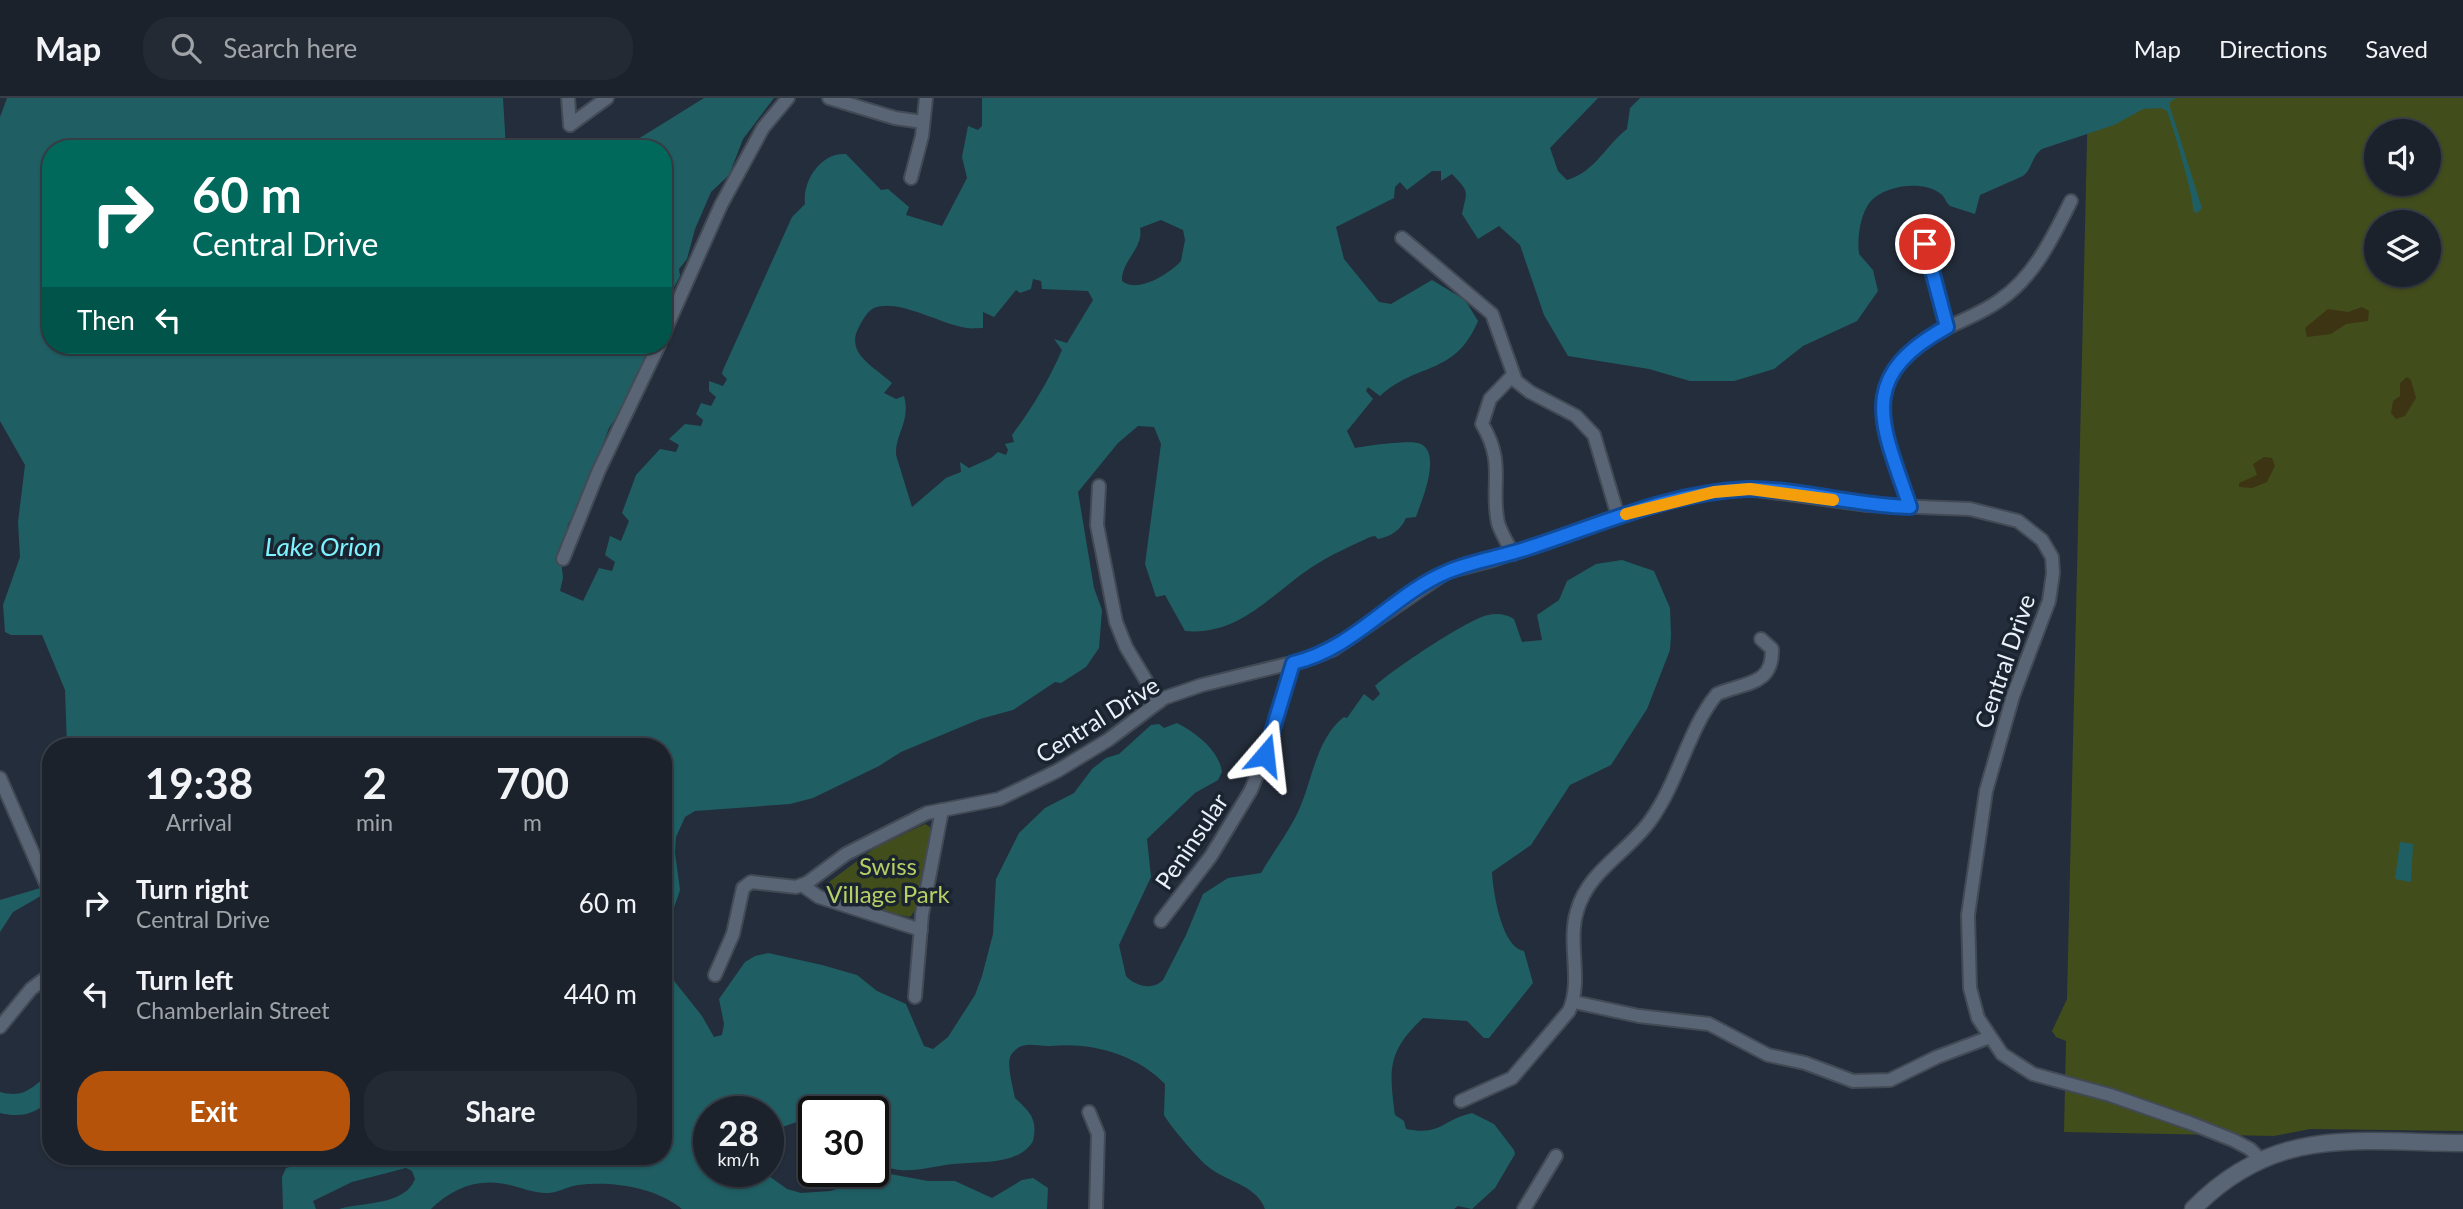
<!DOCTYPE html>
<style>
body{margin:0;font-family:Lato,sans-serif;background:#242a34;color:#f1f3f6;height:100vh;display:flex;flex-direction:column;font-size:26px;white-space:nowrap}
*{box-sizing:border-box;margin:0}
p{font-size:23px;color:#a0a4a9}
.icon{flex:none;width:38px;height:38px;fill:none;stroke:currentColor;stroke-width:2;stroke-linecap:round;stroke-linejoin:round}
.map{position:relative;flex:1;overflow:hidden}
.drawer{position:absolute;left:42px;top:640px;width:630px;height:427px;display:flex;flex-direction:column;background:#1b222c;border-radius:28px;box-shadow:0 2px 5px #0004,0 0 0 2px #393f48}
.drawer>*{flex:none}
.hud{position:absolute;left:42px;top:42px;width:630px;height:214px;border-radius:28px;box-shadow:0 2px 5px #0004,0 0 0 2px #393f48;background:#00695c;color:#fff;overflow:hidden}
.buttons{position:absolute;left:2364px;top:21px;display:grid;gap:14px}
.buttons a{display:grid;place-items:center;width:77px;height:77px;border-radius:50%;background:#1b222c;box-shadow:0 2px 5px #0004,0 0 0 2px #393f48;font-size:35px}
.speed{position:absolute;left:693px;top:998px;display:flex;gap:14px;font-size:35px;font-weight:700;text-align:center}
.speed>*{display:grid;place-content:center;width:91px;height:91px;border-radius:50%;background:#1b222c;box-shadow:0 2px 5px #0004,0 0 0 2px #393f48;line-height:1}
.speed small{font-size:18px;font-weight:400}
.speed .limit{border:4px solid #111;border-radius:10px;background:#fff;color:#111}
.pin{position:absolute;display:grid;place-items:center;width:60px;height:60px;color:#fff;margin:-30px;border:4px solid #fff;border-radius:50%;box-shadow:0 2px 7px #0007}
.me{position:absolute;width:77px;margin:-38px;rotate:17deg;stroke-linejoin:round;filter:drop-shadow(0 0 5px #0008)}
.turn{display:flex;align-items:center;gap:24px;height:147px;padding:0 35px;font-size:32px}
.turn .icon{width:91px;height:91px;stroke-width:2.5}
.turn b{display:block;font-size:49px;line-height:60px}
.then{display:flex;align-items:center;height:66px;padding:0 35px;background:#0003;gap:14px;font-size:26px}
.eta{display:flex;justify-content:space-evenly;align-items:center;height:119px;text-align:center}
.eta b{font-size:42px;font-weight:700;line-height:49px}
.action{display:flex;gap:14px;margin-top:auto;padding:14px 35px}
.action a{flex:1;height:80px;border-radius:28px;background:#b45309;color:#fff;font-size:28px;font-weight:700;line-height:80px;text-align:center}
.action a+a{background:#242a34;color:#f1f3f6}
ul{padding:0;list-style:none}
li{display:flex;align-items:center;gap:21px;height:91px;padding:0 35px}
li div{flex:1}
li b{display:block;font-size:26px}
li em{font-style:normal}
header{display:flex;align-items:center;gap:42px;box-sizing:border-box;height:98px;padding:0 35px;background:#1b222c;border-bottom:2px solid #393f48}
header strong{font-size:33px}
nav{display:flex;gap:38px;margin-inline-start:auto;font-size:24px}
.search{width:490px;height:63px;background:#242a34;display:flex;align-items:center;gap:18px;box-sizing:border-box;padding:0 24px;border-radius:28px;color:#a0a4a9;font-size:26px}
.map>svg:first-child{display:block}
</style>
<header>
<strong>Map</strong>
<div class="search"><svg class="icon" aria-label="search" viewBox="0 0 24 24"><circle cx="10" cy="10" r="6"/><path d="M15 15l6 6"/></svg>Search here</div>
<nav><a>Map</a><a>Directions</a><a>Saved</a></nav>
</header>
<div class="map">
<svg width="2463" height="1111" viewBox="0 0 2463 1111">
<rect width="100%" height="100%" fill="#242d3b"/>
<g fill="#424d1c" fill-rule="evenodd">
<path d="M2088 0H2463V1033L2310 1031 2274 1038 2064 1034 2066 943 2056 939 2052 933 2067 901ZM2376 33H2429V86H2376ZM2376 124H2429V177H2376Z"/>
<polygon points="925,726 930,729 932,737 916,811 910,819 875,812 826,792 825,787 876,749"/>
</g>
<g fill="#3c3413">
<polygon points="2362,209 2369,213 2368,223 2346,226 2331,236 2307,239 2305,230 2328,211 2348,214"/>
<polygon points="2407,279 2411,282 2416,300 2405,318 2396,321 2391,315 2393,303 2400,298 2400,285"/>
<polygon points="2264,359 2272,360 2275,368 2267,384 2252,390 2239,389 2239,385 2257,377 2253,366"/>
</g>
<g fill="#1f5f64" fill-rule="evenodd">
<path d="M7 0H503L506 51H51V247H651L622 310 609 330 578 412 568 426 561 461 563 480 560 493 583 503 599 470 612 473 615 464 605 457 610 438 621 443 629 423 622 415 636 377 660 351 676 354 679 347 669 341 685 326 701 328 703 322 696 316 701 305 711 308 716 299 709 293V283L723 288 727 281 722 276 723 272 792 119 805 106C802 83 821 54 846 56L881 92 888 91 909 109 906 117 942 128 967 80 962 59 968 28 978 32 982 28V0H1598L1550 50 1558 73 1567 82C1596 73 1605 48 1627 31L1630 10 1640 0H2176L2170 4V9L2202 110 2197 115 2193 113C2196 106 2172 25 2167 13L2161 10 2143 11 2114 27 2042 51C2031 59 2033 70 2023 78L1980 97 1975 116 1950 108C1946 105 1945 99 1941 96 1923 82 1885 87 1870 104 1860 117 1857 140 1859 156L1873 172 1878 193 1857 223 1803 248 1774 271 1734 283H1690L1649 271 1568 258 1544 217 1520 147 1499 128 1478 141 1462 116C1467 92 1470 95 1452 76L1441 83V73H1432L1407 92 1400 84 1395 89 1394 100 1336 129 1344 161 1379 204 1391 206 1432 182 1465 202 1478 223C1455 278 1417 264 1380 298L1368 289 1366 293 1373 301 1347 333 1355 350C1366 348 1412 341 1421 346 1442 357 1421 404 1416 419L1406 420C1401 432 1390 439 1378 441L1375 438 1370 439C1351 448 1330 457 1312 469 1271 496 1240 538 1185 533L1165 497 1156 499 1145 466 1161 346 1154 329 1138 328 1118 345 1078 394 1094 490 1102 512 1099 550 1086 569 1061 585 1055 584 1013 612 980 621 901 654 879 668 813 700 790 706 695 713 685 719 676 739 675 755 680 792 665 836 670 857 667 874 702 918 714 939 722 937 724 926 719 901 745 864 755 858 768 855 822 867 857 877 877 893 906 906 924 948 933 951 948 939 975 897 982 878 993 836 996 781 1019 735 1045 710 1074 695 1092 671 1106 660 1119 656 1151 627 1159 626 1164 630 1177 625C1196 635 1219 652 1222 674L1218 682 1195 695 1147 741 1151 779 1119 847 1126 878C1135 888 1152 893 1163 882L1186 837 1203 796 1228 780 1261 775C1272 756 1285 739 1295 720 1312 689 1314 642 1344 619L1347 620 1364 596 1373 603 1380 596 1375 588C1392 572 1468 521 1488 517 1497 515 1506 516 1514 521L1522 544 1542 542 1537 517 1559 502 1567 483 1596 466 1622 462 1654 473 1670 510 1671 537 1670 552 1647 611 1611 667 1570 687 1531 747 1492 774C1493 794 1502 850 1524 853L1533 885 1489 940H1484L1467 923 1423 920C1387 954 1389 971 1395 1017L1404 1023 1406 1031C1442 1038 1441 1022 1472 1015L1494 1026 1514 1052 1515 1056 1495 1090 1472 1111 1458 1108 1454 1111H1265C1256 1086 1225 1084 1206 1067 1195 1057 1171 1029 1164 1017L1165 986C1136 956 1091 944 1051 948 1036 949 1022 941 1011 957 1006 965 1013 990 1015 1000 1030 1014 1038 1021 1033 1043 1019 1068 977 1063 953 1066 925 1069 898 1081 873 1061V1013H814V1018L768 1034V1013H709V1073H762L787 1091 801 1095 830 1093 890 1076 928 1083H955L992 1100 1022 1082 1033 1080 1048 1090 1047 1111H682C655 1089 612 1083 578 1087 568 1088 558 1095 547 1095 534 1095 522 1090 510 1087 479 1079 452 1090 431 1111H339C361 1104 405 1108 415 1081L412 1073 406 1070 352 1084 313 1103 316 1111H283L282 1079 286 1070 307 1064 319 1068 329 1059H663V649H67L65 592 42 537H11L5 534 3 507 20 459 18 424 25 367 0 323V19ZM1161 122 1183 132 1185 142 1181 163C1169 176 1138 196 1122 183 1121 163 1144 150 1140 130ZM1033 181 1041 183 1042 191 1088 193 1093 202 1067 245 1054 241 1062 252C1048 284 1032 310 1012 337L1014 344 1005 346 1008 352 1006 357 998 354 991 360 969 370 960 364 961 374 946 380 912 409 896 357C895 335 911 324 904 298L896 301 884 295 892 285C874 268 843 255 860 227 863 221 868 213 874 210 898 200 942 227 967 230 972 231 978 230 983 230V214L994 219 1016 192 1020 195 1031 191Z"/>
<polygon points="704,0 774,0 743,41 729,77 711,94 695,131 687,161 679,171 680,178 663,210 663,51 622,51"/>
<polygon points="2400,744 2413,746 2411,784 2395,781"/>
<polygon points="47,788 46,795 13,814 0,834 0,802"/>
<path d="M51 975V1002C34 1016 22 1020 0 1015V994C26 1001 32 988 51 975Z"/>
</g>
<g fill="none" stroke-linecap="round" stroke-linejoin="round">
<g stroke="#424a55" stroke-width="16">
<g id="street">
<polyline points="568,0 570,27"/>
<polyline points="829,0 895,20 923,24"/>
<polyline points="570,27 607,0"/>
<polyline points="911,80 922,38 926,0"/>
<polyline points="1402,140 1492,216 1516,283 1530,294 1576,318 1594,337 1618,418"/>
<polyline points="1925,146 1947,229"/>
<polyline points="663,237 721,107 763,30 788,0"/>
<polyline points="1099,388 1097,427 1116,524 1126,549 1159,604"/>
<path d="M1910 409C1886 336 1854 286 1934 237 1955 224 1980 217 2000 202 2034 179 2053 139 2071 103"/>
<path d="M1513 456C1508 446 1501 435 1498 425 1490 387 1506 366 1482 326L1490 301 1513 277"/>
<polyline points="563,461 599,372 659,247"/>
<polyline points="0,680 51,797"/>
<polyline points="802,787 819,799 921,832"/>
<polyline points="1161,823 1211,758 1251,692 1265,657 1293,565"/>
<polyline points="715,877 733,836 743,790 751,784 796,789 807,785 846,756 927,715 999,701 1057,673 1108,642 1164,600 1202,587 1312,560 1334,551 1447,474 1493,462 1606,422 1679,401 1714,394 1750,391 1868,407 1970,411 2018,423 2042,442 2052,459 2053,475 2049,503 2013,598 1986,693 1968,817 1970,890 1978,920 2002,956 2033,976 2110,997 2190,1025 2233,1042 2250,1051 2259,1060"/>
<polyline points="915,899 922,816 942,712"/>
<polyline points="1574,904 1639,918 1709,926 1768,957 1805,965 1853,983 1890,982 1937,959 1990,939"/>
<polyline points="0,929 31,891 51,876"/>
<path d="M1461 1003 1512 980 1569 913C1583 882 1567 846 1577 813 1588 773 1627 755 1650 723 1679 683 1688 631 1717 596 1745 584 1773 588 1772 551L1761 541"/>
<polyline points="1089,1014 1098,1036 1096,1111"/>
<polyline points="1524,1111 1556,1058"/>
</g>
</g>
<g stroke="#424a55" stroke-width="19">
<path id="secondary" d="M2193 1111C2275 1027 2355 1044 2463 1045"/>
</g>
<use href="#street" stroke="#596474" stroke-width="12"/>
<use href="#secondary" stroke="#596474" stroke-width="16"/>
</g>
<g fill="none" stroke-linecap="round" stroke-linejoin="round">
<g stroke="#114b97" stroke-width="18">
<path id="route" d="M1265 657 1293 565C1356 550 1392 497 1447 474 1472 463 1502 459 1528 450 1599 427 1671 394 1747 391 1798 390 1856 408 1910 409 1882 326 1854 280 1947 229L1925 146"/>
</g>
<use href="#route" stroke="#1a73e8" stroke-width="12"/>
<polyline stroke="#f59e0b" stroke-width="12" points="1626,416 1714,394 1750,391 1833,402"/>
</g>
<g text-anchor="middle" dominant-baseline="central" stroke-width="7" stroke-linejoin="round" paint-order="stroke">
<g font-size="24" fill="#e9f0f9" stroke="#1a2330">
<text transform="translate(2004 563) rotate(-71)">Central Drive</text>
<text transform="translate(1097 621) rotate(-32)">Central Drive</text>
<text transform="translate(1191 743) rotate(-56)">Peninsular</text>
</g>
<g font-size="24" fill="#b7cf64" stroke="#1a2330">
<text x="888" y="767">Swiss<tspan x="888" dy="28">Village Park</tspan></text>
</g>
<g font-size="26" font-style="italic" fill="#7cf3fe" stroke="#1a2330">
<text x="323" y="448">Lake Orion</text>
</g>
</g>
</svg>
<div class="buttons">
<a><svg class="icon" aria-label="sound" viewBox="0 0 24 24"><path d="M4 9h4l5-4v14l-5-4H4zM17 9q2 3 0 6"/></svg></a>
<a><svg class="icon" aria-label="layers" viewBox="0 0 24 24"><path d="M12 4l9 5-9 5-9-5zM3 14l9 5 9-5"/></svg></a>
</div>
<div class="speed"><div>28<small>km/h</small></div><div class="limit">30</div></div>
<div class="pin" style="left:1925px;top:146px;background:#d93025"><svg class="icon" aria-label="arrive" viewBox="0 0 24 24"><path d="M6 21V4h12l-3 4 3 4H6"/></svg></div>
<svg class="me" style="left:1265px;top:657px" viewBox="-20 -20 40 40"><path d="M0-17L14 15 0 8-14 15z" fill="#1a73e8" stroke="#fff" stroke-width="4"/></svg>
<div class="hud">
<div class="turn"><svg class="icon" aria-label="right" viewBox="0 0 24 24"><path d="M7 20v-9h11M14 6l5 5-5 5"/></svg><div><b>60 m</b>Central Drive</div></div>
<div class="then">Then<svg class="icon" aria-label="left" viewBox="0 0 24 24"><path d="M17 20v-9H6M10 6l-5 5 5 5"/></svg></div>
</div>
<section class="drawer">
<div class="eta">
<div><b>19:38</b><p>Arrival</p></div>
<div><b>2</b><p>min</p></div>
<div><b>700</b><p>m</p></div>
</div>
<ul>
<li><svg class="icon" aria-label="right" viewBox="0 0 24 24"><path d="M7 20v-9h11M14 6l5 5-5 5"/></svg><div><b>Turn right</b><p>Central Drive</p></div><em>60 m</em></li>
<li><svg class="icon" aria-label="left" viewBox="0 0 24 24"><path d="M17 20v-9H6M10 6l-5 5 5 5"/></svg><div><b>Turn left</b><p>Chamberlain Street</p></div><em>440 m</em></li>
</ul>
<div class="action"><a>Exit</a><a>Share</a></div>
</section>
</div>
